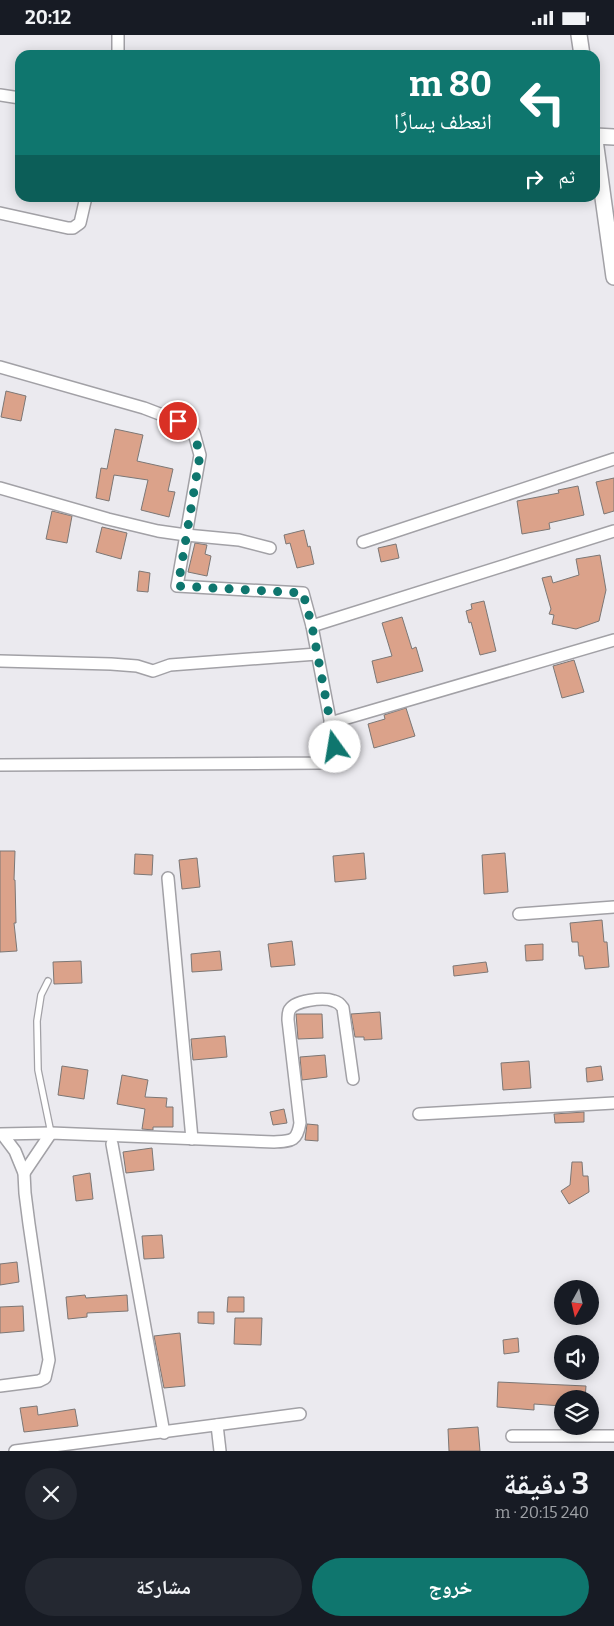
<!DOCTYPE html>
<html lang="ar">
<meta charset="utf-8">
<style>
body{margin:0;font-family:Bitter,"Noto Naskh Arabic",serif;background:#242831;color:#f1f3f6;direction:rtl;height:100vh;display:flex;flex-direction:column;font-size:19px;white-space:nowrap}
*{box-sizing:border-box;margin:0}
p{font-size:16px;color:#9ea1a6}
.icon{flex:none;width:28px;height:28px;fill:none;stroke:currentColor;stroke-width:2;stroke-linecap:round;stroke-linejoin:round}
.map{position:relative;height:1416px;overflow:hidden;direction:ltr}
.sheet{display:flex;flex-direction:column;background:#171b24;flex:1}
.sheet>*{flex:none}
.banner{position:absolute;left:15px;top:15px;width:585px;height:152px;border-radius:15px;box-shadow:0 2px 12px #0003;direction:rtl;background:#0f766e;color:#fff;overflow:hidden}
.needle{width:32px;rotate:188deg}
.fabs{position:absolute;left:554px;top:1245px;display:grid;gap:10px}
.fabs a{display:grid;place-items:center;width:45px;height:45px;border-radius:50%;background:#171b24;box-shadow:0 2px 12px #0003;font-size:25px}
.pin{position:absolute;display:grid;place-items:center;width:42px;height:42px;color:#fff;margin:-21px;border:2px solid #fff;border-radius:50%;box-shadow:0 1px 5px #0007}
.me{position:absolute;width:55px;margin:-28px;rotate:347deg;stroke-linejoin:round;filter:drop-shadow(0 0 4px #0008)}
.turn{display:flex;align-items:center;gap:18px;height:105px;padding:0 25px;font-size:22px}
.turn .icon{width:65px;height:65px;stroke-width:2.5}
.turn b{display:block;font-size:35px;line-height:42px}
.then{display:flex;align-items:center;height:48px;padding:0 25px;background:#0003;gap:10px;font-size:19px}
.round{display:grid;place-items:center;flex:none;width:52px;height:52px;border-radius:26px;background:#242831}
.headline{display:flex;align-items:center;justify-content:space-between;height:85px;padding:0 25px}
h1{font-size:30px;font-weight:700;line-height:38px}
.button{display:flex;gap:10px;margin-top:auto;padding:10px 25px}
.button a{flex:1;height:58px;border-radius:30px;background:#0f766e;color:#fff;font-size:20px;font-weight:700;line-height:58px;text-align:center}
.button a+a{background:#242831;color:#f1f3f6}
.status{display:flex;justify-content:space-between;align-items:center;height:35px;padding:0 25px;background:#171b24;direction:ltr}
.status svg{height:14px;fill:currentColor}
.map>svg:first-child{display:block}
</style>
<div class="status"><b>20:12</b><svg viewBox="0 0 49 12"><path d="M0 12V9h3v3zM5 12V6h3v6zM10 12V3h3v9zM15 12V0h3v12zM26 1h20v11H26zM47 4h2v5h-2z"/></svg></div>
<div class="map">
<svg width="614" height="1416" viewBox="0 0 614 1416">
<rect width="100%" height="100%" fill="#ebeaef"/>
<g fill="#dba28a" stroke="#7c7775">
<polygon points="6,356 26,361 21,386 1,382"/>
<polygon points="115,394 143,400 137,426 173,434 168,456 175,457 169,482 141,475 148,445 114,440 109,466 96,463 101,433 107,434"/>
<polygon points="614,443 614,476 604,479 596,447"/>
<polygon points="578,451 584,480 549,488 550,494 522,499 517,466 559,458 558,455"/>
<polygon points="52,476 72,481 67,508 46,504"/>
<polygon points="102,492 127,498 121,524 96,517"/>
<polygon points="304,495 308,512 310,511 314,529 297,533 290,508 286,509 284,500"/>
<polygon points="195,508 207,510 205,519 211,521 207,541 188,537"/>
<polygon points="396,509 399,523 381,527 378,513"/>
<polygon points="600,520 606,555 599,586 576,594 552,589 554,580 549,579 551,574 542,543 551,541 553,548 579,540 576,524"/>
<polygon points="139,536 150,538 148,557 137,556"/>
<polygon points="484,566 496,616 480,620 471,587 469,588 466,576 472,574 471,569"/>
<polygon points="402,582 412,614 416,612 423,636 377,648 372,626 392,621 382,588"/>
<polygon points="574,625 584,657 562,663 553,631"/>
<polygon points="406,673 415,701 374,713 368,689 385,684 384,680"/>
<polygon points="0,816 15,816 14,845 15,845 16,888 14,888 17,916 0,917"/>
<polygon points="364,818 366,844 335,847 333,821"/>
<polygon points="505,818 508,857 484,859 482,820"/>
<polygon points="135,819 153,820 152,840 134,839"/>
<polygon points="197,823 200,852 182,854 179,825"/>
<polygon points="602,885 604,907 607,907 609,932 585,934 583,921 579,921 578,907 572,907 570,888"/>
<polygon points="292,906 295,930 271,932 268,909"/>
<polygon points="543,909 543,925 526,926 525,910"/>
<polygon points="220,916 222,935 192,937 191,919"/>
<polygon points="81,926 82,948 54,949 53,927"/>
<polygon points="486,927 488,937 454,941 453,931"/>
<polygon points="380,977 382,1004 364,1005 364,1002 355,1002 351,979"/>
<polygon points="296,979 322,979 323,1003 298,1004"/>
<polygon points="225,1001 227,1022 193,1025 191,1004"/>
<polygon points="325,1020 327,1042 302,1045 300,1022"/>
<polygon points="529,1026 531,1053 503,1055 501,1028"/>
<polygon points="62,1031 88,1035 84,1064 58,1060"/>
<polygon points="601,1031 603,1045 587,1047 586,1033"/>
<polygon points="122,1040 148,1045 145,1062 167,1063 166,1072 173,1072 173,1092 153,1092 153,1095 142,1094 145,1074 117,1069"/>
<polygon points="284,1074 287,1088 273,1090 270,1077"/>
<polygon points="584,1077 584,1087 555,1088 554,1079"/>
<polygon points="307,1089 318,1090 318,1106 305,1105"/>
<polygon points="152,1113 154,1135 126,1138 123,1117"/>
<polygon points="572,1127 582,1127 583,1141 588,1141 589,1157 569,1169 561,1156 570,1150"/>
<polygon points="90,1138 93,1164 76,1166 73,1141"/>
<polygon points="162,1200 164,1223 144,1224 142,1201"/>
<polygon points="17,1227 19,1247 0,1250 0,1229"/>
<polygon points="85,1260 86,1263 127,1260 128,1276 87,1278 87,1282 68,1284 66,1262"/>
<polygon points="228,1262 244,1262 244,1277 227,1277"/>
<polygon points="23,1271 24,1296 0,1298 0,1272"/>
<polygon points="198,1277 214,1277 214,1289 198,1288"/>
<polygon points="235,1283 262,1283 261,1310 234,1309"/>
<polygon points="180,1298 185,1351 164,1353 154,1301"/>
<polygon points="518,1303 519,1317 504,1319 503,1305"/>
<polygon points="498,1347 586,1351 585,1364 562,1364 562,1371 534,1369 534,1375 497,1372"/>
<polygon points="37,1371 38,1380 75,1374 78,1391 24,1397 20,1373"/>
<polygon points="478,1392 480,1416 449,1416 448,1394"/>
</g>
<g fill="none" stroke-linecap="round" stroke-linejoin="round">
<g stroke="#a2a1a6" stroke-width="8">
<polyline id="service" points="48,946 41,960 37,986 38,1035 51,1098"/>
</g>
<g stroke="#a2a1a6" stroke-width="14">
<g id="minor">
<polyline points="118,0 118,20"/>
<polyline points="0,60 20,63"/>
<polyline points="0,178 68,193 73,193 80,188 86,162"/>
<polyline points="0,332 144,373 178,386 194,398 200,420 177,551 303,558 312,591 614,496"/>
<polyline points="0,453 108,484 158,496 186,500 239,505 270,513"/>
<polyline points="363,507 614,424"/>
<polyline points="0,626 111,629 137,631 153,636 170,630 317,619"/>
<polyline points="330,688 614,605"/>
<polyline points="0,730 320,728 335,711 312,591"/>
<polyline points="168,843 192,1104"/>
<polyline points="519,879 614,872"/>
<polyline points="419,1079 614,1068"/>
<path d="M0 1099 51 1098 274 1107C291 1106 297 1107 300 1088L288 985C288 982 288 979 289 976 293 965 324 962 334 966 339 967 341 970 343 973L353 1044"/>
<polyline points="112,1109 164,1398"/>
<polyline points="24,1138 51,1098"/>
<polyline points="0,1351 39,1346 45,1343 49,1325 29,1189 25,1158 24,1138 15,1116 3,1100"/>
<polyline points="217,1390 220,1416"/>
<polyline points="512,1401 614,1401"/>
<polyline points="15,1416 300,1379"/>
</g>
</g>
<g stroke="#a2a1a6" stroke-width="18">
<g id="tertiary">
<polyline points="579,0 582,20"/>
<polyline points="595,101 614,102"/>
<polyline points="595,105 614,242"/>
</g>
</g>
<use href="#service" stroke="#fff" stroke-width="5.5"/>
<use href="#minor" stroke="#fff" stroke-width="11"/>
<use href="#tertiary" stroke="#fff" stroke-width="15"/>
</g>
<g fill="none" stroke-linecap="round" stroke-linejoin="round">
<polyline stroke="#0f766e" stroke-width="9" stroke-dasharray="0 16.2" points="178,386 194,398 200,420 178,551 303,558 312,591 335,712"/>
</g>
</svg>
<div class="fabs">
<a><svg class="needle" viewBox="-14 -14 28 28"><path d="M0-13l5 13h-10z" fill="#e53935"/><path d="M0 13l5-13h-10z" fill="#9ea1a6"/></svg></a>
<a><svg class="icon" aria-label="sound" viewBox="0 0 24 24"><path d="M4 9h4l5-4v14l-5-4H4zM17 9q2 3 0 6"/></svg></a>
<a><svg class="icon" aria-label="layers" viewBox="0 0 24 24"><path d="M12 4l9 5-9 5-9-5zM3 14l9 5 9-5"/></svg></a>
</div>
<div class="pin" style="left:178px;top:386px;background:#d93025"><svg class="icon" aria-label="arrive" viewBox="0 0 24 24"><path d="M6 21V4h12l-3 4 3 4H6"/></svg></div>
<svg class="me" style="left:335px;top:712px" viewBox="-20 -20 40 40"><circle r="19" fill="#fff"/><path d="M0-13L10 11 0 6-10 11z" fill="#0f766e"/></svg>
<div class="banner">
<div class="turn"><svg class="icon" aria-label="left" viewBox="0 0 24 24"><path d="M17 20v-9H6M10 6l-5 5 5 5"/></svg><div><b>80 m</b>انعطف يسارًا</div></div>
<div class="then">ثم<svg class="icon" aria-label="right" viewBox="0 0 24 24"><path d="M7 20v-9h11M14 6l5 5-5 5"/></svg></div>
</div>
</div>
<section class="sheet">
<div class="headline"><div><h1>3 دقيقة</h1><p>240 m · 20:15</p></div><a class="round"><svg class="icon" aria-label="close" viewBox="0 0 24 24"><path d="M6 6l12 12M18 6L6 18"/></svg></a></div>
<div class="button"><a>خروج</a><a>مشاركة</a></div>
</section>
